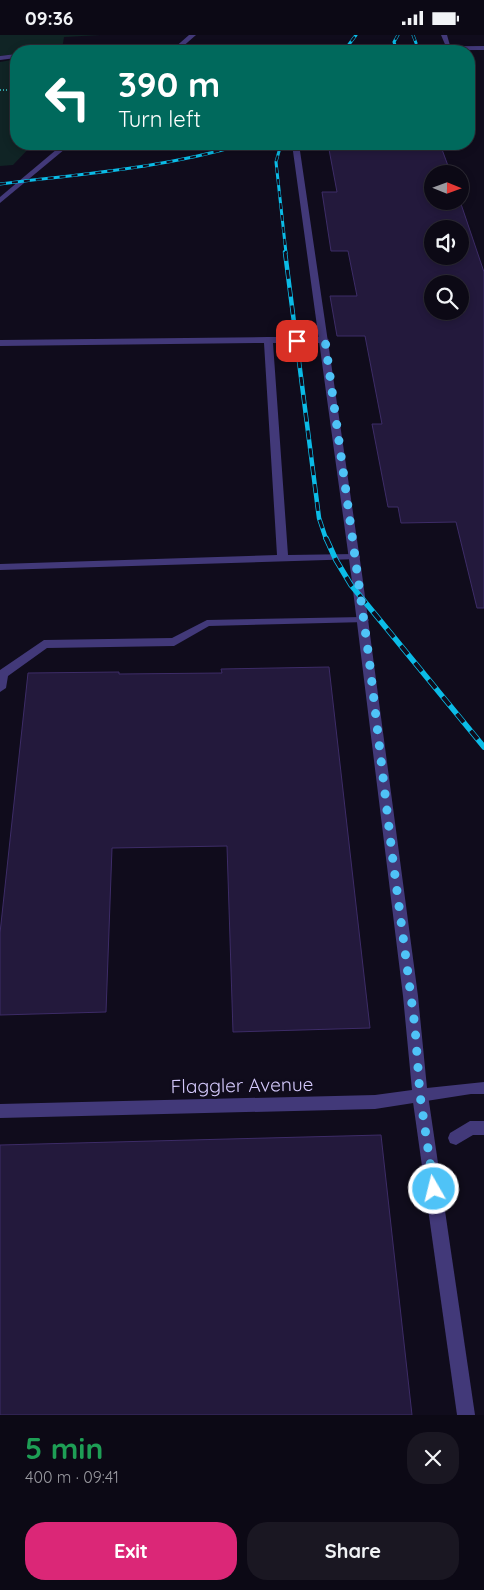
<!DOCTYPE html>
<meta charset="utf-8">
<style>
body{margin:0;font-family:Quicksand,sans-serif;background:#1a1722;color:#f1f3f6;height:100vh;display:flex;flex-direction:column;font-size:19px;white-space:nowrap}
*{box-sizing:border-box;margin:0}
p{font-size:16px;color:#9a9aa0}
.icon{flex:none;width:28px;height:28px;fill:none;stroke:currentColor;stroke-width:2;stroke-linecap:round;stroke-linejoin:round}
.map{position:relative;height:1380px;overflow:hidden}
.panel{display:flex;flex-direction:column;background:#0c0915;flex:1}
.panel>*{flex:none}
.top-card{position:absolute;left:10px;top:10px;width:465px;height:105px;border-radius:20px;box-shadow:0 2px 8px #0003,0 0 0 1px #2c2a34;background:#00695c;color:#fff;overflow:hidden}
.needle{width:32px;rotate:91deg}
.fabs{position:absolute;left:424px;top:130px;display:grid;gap:10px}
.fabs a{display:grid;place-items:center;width:45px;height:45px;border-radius:50%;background:#0c0915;box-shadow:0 2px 8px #0003,0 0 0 1px #2c2a34;font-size:25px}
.pin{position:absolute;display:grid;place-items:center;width:42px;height:42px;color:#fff;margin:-21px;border-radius:10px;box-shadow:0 2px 8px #0006}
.me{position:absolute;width:55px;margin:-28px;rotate:352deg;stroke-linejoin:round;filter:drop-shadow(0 0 4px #0008)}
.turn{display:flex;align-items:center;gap:18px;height:105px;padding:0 25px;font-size:22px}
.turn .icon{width:65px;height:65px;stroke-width:2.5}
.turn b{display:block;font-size:35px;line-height:42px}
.round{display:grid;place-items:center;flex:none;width:52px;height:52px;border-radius:20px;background:#1a1722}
.overview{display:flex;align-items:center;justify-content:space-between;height:85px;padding:0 25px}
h1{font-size:30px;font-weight:700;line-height:38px;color:#1e9e55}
.action{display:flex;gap:10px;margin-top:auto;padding:10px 25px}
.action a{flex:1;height:58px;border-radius:20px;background:#db2777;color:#fff;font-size:20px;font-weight:700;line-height:58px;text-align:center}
.action a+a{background:#1a1722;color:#f1f3f6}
.status{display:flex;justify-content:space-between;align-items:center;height:35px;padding:0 25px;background:#0c0915;direction:ltr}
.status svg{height:14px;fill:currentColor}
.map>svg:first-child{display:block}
</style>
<div class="status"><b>09:36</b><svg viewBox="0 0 49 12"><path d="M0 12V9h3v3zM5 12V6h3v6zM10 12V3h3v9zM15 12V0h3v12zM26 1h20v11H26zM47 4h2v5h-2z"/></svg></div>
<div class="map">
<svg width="484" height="1380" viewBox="0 0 484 1380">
<rect width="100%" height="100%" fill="#100c1c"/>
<g fill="#102425">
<polygon points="0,0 100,0 64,2 62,14 16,16 16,19 0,21"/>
<polygon points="16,24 16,109 33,109 13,130 0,131 0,27"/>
</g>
<g fill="#23193c" stroke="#3d2c67" fill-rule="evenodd">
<path d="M328 109H440L451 139H432V166H460L484 237V573H477L456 487 401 488 398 472H388L372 389H382L365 301H337L330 261H357L348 216H331L322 157H337ZM432 194H460V221H432ZM432 249H460V276H432Z"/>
<polygon points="329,632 370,993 233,997 227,811 112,813 106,977 0,980 0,898 28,638 119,637 119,639 222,638 221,634"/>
<polygon points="381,1100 412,1380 0,1380 0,1110"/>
</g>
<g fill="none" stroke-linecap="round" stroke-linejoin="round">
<polyline stroke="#32a4a8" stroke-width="2" stroke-dasharray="1 2" stroke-linecap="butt" points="0,55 16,55"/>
<g fill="#423979" fill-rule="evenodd">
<polygon points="441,0 447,0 451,14 447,14"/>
<polygon points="268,302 325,302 329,305 325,308 273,308 288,520 355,519 359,520 360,522 359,524 0,535 0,529 277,520 264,308 0,311 0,305"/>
<polygon points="363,582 367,583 369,585 367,587 209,591 174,611 47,613 8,641 6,653 0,657 0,635 44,605 172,603 207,585"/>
<polygon points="420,1054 426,1055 428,1060 475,1380 457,1380 412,1060 414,1055"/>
<polygon points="470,1086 484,1086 484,1100 473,1100 456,1110 450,1108 448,1103 450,1098"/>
</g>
<g fill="#423979" fill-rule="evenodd">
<polygon points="189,0 196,0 180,14 484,11 484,15 141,16 144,14 173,14"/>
<polygon points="16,19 16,23 0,25 0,21"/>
<polygon points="63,109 71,109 0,168 0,162"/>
<polygon points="292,109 299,109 362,539 418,961 427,1053 484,1047 484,1059 471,1059 375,1074 0,1083 0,1069 375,1060 412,1055 403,961 351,539"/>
</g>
<g stroke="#0bbce7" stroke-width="3">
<g id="rail-far2">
<polyline points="413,0 416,8"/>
<polyline points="344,16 356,0"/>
<polyline points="397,16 394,7 398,0"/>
<polyline points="281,109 276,127 286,218"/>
<path d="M0 149C82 139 164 133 244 109"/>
</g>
</g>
<g stroke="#0bbce7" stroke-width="4.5">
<polyline id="rail-far1" points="285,217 319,483 326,504"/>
</g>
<g stroke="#0bbce7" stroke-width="5.5">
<polyline id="rail" points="326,503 336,525 351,550 484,712"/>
</g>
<use href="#rail-far2" stroke="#100c1c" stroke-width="2" stroke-dasharray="6" stroke-linecap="butt"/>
<use href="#rail-far1" stroke="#100c1c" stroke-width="3" stroke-dasharray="9" stroke-linecap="butt"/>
<use href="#rail" stroke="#100c1c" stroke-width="4" stroke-dasharray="11" stroke-linecap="butt"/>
</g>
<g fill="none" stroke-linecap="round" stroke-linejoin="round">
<polyline stroke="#4fc3f7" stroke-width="9" stroke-dasharray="0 16.2" points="297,306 325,305 369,623 392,818 415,992 420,1060 434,1154"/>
</g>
<g text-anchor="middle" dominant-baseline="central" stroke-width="5" stroke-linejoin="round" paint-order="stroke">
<g font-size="19" fill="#d4c9fc" stroke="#100c1c">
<text transform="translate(242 1050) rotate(-1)">Flaggler Avenue</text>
</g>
</g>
</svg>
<div class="fabs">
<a><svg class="needle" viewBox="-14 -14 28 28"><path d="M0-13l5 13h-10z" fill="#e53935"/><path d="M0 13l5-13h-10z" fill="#9a9aa0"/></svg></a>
<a><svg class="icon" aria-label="sound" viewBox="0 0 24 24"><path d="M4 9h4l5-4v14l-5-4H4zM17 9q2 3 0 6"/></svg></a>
<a><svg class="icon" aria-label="search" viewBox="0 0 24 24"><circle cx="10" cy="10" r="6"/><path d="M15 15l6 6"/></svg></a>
</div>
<div class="pin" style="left:297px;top:306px;background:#d93025"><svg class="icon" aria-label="arrive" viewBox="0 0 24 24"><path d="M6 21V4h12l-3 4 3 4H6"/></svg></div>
<svg class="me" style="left:434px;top:1154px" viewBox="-20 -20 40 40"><circle r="17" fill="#4fc3f7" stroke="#fff" stroke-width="3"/><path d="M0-11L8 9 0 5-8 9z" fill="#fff"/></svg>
<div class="top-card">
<div class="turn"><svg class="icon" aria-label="left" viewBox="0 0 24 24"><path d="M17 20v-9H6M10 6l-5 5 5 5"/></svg><div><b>390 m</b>Turn left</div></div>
</div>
</div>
<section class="panel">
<div class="overview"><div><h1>5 min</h1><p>400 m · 09:41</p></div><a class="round"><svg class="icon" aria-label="close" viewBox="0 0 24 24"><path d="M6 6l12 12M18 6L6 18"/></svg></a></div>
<div class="action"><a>Exit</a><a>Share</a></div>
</section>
